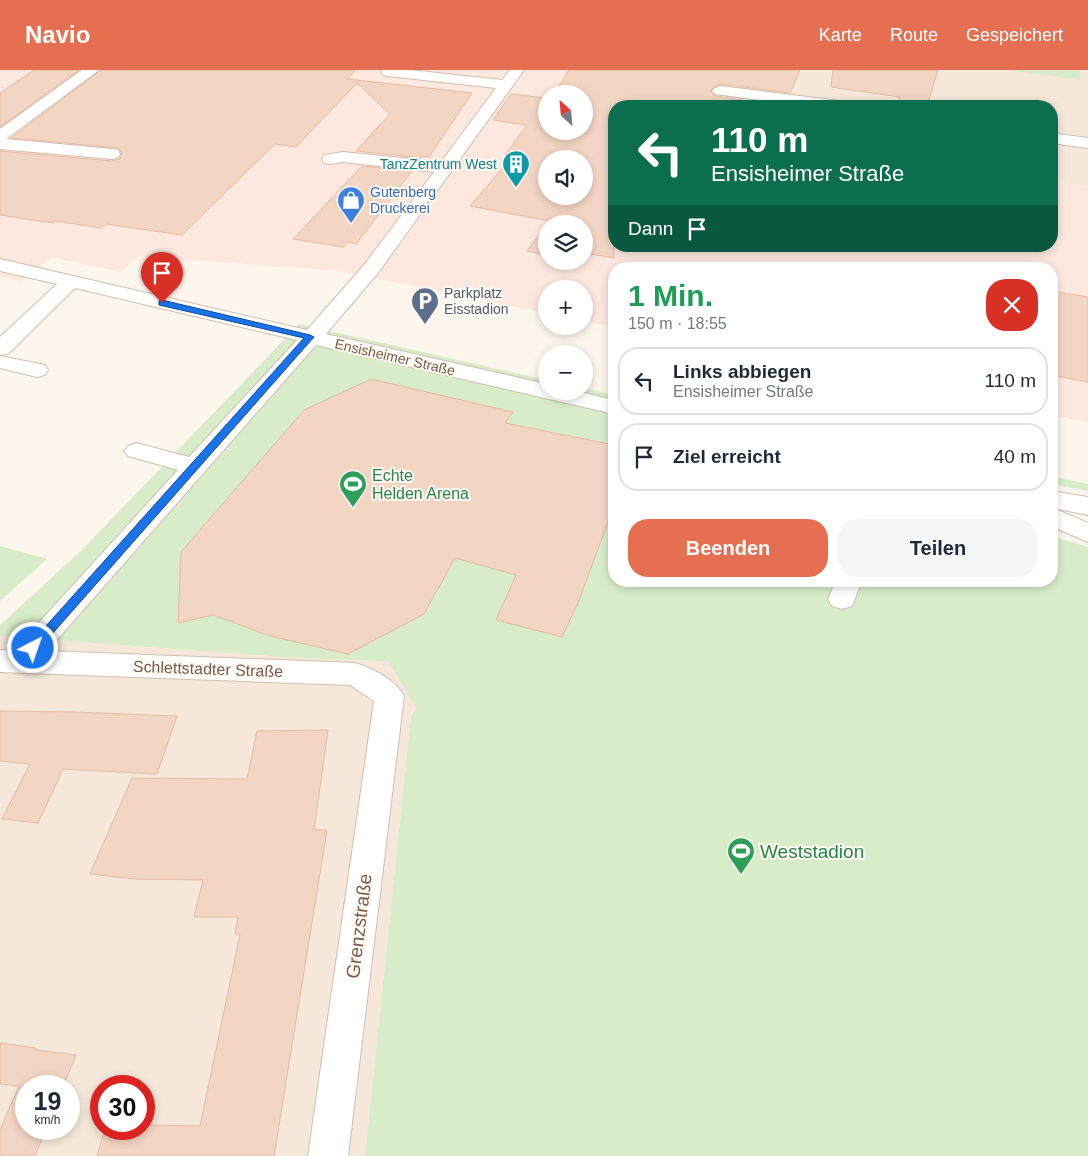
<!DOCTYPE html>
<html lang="de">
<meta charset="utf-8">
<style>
body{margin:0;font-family:Helvetica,sans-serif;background:#f6f6f7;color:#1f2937;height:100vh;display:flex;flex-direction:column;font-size:19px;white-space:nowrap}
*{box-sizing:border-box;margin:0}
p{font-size:16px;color:#747a83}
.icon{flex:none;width:28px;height:28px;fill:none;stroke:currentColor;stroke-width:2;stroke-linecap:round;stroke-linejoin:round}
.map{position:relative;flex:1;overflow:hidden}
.sheet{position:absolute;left:608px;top:192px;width:450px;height:325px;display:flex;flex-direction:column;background:#fff;border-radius:20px;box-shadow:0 2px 8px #0003}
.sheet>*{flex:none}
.hud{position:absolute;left:608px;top:30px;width:450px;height:152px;border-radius:20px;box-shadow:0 2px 8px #0003;background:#0b6e4f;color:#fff;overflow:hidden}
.needle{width:32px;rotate:334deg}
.controls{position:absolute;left:538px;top:15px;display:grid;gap:10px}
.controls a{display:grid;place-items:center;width:55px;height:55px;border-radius:50%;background:#fff;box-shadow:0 2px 8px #0003;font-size:25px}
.speed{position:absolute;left:15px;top:1005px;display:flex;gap:10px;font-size:25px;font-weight:700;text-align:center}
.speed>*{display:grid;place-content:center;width:65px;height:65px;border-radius:50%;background:#fff;box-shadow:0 2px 8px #0003;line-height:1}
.speed small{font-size:12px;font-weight:400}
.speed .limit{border:8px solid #d22;background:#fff;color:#111}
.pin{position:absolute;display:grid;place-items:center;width:42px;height:42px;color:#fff;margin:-51px -21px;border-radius:50% 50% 50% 0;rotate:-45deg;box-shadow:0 0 5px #0007}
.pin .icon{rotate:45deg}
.me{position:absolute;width:55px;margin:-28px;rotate:41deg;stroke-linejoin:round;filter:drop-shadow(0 0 4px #0008)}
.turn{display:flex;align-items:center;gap:18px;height:105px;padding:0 20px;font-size:22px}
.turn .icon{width:65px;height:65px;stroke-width:2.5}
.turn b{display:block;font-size:35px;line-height:42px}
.then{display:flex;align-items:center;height:48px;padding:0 20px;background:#0003;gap:10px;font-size:19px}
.round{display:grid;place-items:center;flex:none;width:52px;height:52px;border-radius:20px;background:#f6f6f7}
.summary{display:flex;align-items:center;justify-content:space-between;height:85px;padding:0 20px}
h1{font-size:30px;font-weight:700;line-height:38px;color:#1e9e55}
.primary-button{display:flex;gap:10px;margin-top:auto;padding:10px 20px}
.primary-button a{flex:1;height:58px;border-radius:20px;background:#e76f51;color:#fff;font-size:20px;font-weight:700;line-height:58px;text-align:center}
.primary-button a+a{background:#f6f6f7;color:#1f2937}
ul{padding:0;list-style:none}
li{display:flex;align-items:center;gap:15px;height:68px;margin:0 10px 8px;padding:0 10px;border:2px solid #e0e1e3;border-radius:20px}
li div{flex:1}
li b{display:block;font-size:19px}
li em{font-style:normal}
header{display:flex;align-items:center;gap:30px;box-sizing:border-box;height:70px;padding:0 25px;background:#e76f51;color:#fff}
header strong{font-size:24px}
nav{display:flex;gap:28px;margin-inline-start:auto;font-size:18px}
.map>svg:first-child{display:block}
</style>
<header>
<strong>Navio</strong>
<nav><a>Karte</a><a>Route</a><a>Gespeichert</a></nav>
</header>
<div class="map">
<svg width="1088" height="1086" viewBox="0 0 1088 1086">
<rect width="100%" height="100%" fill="#fdf6ec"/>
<g fill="#f5e8da" fill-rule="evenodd">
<polygon points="570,0 1088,0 1088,116 1051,111 1051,36 857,36"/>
<path d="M0 566 297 588 388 591 418 639 411 646 365 1086H0ZM26 1016H69V1059H26ZM101 1016H144V1059H101Z"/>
</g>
<path fill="#fde8e0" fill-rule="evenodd" d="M0 0H570L856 36H614V176H1051V111L1088 116V352L1051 345V199H614V257L584 251V219H546V243L338 201 138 186 120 202 52 187 21 211 0 207ZM546 24H584V61H546ZM546 89H584V126H546ZM546 154H584V191H546Z"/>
<g fill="#d8ecc9">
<polygon points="1007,0 1080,0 1080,10"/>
<polygon points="299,254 546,310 546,321 584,321 584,318 614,325 614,511 1051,511 1051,466 1088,477 1088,1086 365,1086 411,646 417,639 388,591 297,588 0,566 0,555 82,480"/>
<polygon points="1051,406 1088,414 1088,421 1051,414"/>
<polygon points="0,476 47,489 0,531"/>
</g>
<g fill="#f3d5c3" stroke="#e6bba3" fill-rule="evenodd">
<polygon points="34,0 79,0 0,57 0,23"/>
<polygon points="101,0 356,0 347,9 472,23 429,87 423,86 421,88 356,81 390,44 357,13 296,77 275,74 182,165 106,154 101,158 56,151 53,153 0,145 0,81 112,91 120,89 122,83 118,78 11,68"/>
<path d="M569 0H800L790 23 720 14 714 17 710 21 715 26 785 36H614V188L584 183V154H548L550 151 470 136 513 86 505 85 527 55 493 50 511 24 546 28V61H584V24H554ZM546 89H584V126H546Z"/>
<polygon points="833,0 938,0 927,36 897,36 900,27 831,17"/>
<polygon points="362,96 412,101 356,174 348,172 344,177 293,169"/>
<polygon points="546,156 546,185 527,181"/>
<polygon points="1057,222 1088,227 1088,312 1051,305"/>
<polygon points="371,309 513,342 505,353 614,375 614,436 578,533 562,567 496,550 516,505 455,488 424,544 348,584 270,566 213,545 178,553 181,482 304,340"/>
<polygon points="0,641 75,642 177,646 157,704 63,699 38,753 2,749 30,694 0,691"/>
<polygon points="328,660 314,760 327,760 274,1086 97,1086 105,1059 144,1059 144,1055 200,1056 240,865 235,864 238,847 194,847 203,810 135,809 90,804 132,708 247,709 257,661"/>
<polygon points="0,973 36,978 35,980 76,985 63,1016 26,1016 26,1059 46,1059 35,1086 0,1086 0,1060 19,1016 0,1014"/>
</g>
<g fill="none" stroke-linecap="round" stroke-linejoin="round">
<g stroke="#d1beb0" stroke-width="2">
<g id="minor">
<polygon points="82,0 99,0 6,69 112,79 118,80 120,84 118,88 112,89 0,79 0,59"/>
<path d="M382 0H410L502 10 510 0H524L378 203 326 264 546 314V321H576L614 330V344L316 275 47 581 355 593C372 598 396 610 404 626L348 1086H308L374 631 350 615 0 602V580H14L178 400 128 386 124 381 128 376 136 373 189 387 297 270 75 218 8 284 0 285V267L57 214 0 201V189L307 260 364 195 434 102 343 92 330 94 324 93 322 89 324 85 343 82 441 92 496 18 388 6 383 5 381 2Z"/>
<polygon points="720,16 840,31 845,33 848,36 805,36 715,24 712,21 715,18"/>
<polygon points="1051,63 1088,68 1088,78 1051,73"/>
<polygon points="0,286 45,295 48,300 45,305 37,307 0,298"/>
<polygon points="1051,421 1088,427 1088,445 1053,438 1088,453 1088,472 1051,456"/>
<polygon points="836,511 862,511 852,536 842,539 832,536 828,529"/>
</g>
</g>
<use href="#minor" fill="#fff" fill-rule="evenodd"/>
</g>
<polygon fill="#1a73e8" stroke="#114b97" points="162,230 310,265 314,267 37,581 29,581 27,578 29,575 304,268 159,235 159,231"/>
<defs>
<g id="building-pin" transform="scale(1.4375)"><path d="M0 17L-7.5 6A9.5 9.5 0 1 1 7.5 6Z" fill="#0f9aa8" stroke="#fffaf3"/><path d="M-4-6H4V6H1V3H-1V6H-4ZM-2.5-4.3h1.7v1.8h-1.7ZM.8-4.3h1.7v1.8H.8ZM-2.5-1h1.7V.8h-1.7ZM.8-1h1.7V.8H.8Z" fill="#fff"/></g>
<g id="shop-pin" transform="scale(1.4375)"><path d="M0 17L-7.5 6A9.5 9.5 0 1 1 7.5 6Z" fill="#3f7fe0" stroke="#fffaf3"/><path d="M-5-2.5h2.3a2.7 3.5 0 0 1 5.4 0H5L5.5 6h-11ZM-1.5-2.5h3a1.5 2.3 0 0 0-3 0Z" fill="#fff"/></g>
<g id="parking-pin" transform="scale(1.4375)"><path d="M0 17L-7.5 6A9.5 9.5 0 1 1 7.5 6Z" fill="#5c6f8a" stroke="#fffaf3"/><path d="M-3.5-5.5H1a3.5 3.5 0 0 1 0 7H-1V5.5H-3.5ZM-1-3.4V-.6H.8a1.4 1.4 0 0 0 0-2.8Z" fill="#fff"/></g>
<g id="stadium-pin" transform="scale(1.4375)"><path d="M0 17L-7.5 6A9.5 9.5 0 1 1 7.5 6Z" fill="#2e9e5b" stroke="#fffaf3"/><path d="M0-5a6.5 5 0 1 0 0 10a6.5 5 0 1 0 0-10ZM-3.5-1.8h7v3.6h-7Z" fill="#fff"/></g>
</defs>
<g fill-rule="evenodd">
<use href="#building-pin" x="516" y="94"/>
<use href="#shop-pin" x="351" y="130"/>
<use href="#parking-pin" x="425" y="231"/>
<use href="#stadium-pin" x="353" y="414"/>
<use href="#stadium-pin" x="741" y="781"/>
</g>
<g text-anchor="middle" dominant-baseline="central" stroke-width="4" stroke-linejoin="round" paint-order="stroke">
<g font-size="14" fill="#0d838f" stroke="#fffaf3" text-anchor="end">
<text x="497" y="94">TanzZentrum West</text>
</g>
<g font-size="14" fill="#366cbe" stroke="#fffaf3" text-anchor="start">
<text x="370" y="122">Gutenberg<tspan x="370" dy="16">Druckerei</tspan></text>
</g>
<g font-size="14" fill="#4e5e75" stroke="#fffaf3" text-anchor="start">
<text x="444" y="223">Parkplatz<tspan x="444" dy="16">Eisstadion</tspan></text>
</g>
<g font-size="14" fill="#7a5c4d" stroke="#fffaf3">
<text transform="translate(395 287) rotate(13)">Ensisheimer Straße</text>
</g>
<g font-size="16" fill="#27864d" stroke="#fffaf3" text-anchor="start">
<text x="372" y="405">Echte<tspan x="372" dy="18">Helden Arena</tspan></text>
</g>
<g font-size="16" fill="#7a5c4d" stroke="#fffaf3">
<text transform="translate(208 599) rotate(2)">Schlettstadter Straße</text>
</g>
<g font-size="19" fill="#27864d" stroke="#fffaf3" text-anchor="start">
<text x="760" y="781">Weststadion</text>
</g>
<g font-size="19" fill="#7a5c4d" stroke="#fffaf3">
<text transform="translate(359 856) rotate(-83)">Grenzstraße</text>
</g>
</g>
</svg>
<div class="controls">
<a><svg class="needle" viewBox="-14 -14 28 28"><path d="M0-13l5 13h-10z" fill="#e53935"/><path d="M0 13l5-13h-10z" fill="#747a83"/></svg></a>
<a><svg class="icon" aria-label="sound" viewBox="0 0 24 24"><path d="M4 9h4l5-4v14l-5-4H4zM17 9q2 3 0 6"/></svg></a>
<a><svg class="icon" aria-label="layers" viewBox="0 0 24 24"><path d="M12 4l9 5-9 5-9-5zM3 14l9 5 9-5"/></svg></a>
<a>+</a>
<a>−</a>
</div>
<div class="speed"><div>19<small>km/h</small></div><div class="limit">30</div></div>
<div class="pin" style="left:162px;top:233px;background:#d93025"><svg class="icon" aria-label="arrive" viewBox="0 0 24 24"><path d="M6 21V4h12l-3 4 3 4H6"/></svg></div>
<svg class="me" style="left:33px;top:578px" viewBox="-20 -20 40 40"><circle r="17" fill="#1a73e8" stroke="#fff" stroke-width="3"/><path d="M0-11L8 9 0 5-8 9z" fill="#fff"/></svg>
<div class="hud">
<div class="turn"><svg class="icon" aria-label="left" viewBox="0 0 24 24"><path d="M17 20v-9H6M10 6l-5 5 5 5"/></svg><div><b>110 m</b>Ensisheimer Straße</div></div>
<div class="then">Dann<svg class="icon" aria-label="arrive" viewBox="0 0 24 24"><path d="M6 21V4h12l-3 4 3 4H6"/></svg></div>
</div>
<section class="sheet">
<div class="summary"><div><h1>1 Min.</h1><p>150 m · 18:55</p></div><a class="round" style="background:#d93025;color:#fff"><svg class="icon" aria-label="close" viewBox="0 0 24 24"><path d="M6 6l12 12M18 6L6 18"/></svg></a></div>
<ul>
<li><svg class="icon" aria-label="left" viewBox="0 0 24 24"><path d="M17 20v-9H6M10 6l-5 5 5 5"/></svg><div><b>Links abbiegen</b><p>Ensisheimer Straße</p></div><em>110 m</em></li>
<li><svg class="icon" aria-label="arrive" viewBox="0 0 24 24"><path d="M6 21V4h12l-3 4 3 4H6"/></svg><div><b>Ziel erreicht</b></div><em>40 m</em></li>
</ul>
<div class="primary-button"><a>Beenden</a><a>Teilen</a></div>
</section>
</div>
